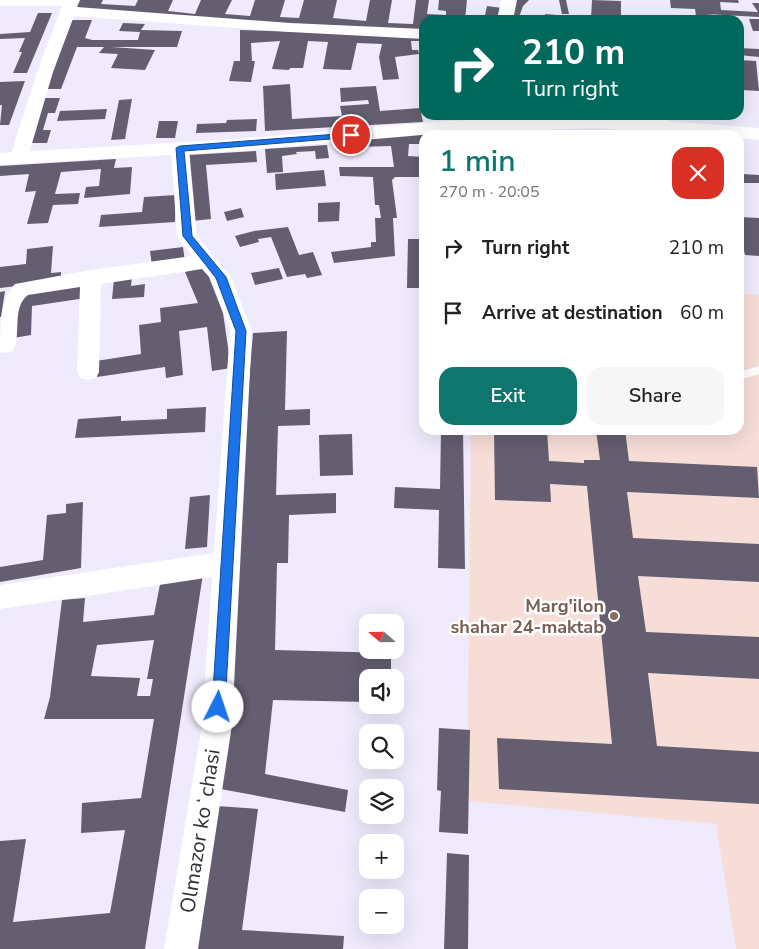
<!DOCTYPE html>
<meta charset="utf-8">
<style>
body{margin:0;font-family:"Nunito Sans",sans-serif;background:#f6f6f6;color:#222;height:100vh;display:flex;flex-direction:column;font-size:19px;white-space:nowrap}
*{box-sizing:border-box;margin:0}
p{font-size:16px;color:#767676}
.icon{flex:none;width:28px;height:28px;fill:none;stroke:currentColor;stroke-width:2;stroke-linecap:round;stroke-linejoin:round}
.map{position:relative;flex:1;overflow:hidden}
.details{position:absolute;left:419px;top:130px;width:325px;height:305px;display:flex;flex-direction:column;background:#fff;border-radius:15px;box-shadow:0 5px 20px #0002}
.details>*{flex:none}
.top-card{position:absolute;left:419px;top:15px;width:325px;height:105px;border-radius:15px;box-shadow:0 5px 20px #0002;background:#00695c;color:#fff;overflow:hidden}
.needle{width:32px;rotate:290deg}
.tools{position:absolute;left:359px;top:614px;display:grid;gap:10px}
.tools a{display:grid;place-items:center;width:45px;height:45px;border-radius:10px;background:#fff;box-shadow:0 5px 20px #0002;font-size:25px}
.pin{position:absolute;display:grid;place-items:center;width:42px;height:42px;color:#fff;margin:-21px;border:2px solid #fff;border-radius:50%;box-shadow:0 1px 5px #0007}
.me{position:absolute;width:55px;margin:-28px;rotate:4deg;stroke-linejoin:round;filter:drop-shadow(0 0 4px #0008)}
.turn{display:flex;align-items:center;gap:18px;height:105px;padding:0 20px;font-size:22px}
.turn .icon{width:65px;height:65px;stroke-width:2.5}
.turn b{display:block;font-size:35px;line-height:42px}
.round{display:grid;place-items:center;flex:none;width:52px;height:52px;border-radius:15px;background:#f6f6f6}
.summary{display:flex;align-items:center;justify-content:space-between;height:85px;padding:0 20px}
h1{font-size:30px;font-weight:600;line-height:38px;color:#0f766e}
.button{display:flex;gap:10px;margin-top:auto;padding:10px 20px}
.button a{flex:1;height:58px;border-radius:15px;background:#0f766e;color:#fff;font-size:20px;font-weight:600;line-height:58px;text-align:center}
.button a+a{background:#f6f6f6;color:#222}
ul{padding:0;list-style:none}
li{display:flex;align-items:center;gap:15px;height:65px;padding:0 20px}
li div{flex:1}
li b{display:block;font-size:19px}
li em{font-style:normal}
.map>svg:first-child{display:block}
</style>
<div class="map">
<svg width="759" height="949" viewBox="0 0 759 949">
<rect width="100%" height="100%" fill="#f0ebfc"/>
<polygon fill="#f7ddd8" points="739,293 759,295 759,949 736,949 716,824 467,801 471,430 739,430"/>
<g fill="#645e70" fill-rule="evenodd">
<polygon points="78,0 103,0 101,4 135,6 138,0 173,0 168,11 195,14 201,0 232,0 225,14 250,16 255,0 285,0 280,17 299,18 304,0 337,0 333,18 366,21 370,0 392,0 388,23 413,24 416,0 429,0 427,14 446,15 446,11 438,10 439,0 467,0 465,20 424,20 424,32 73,10"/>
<polygon points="513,0 529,0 523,6 518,20 507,20"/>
<polygon points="559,0 566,0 569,14 562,14"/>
<polygon points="592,0 621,1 621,20 545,20 545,14 591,18"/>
<polygon points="670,0 738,0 739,3 720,2 721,10 758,12 752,3 759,3 759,17 706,14 738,18 739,20 706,20 706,16 696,16 695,9 671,8"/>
<polygon points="487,6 502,8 500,20 484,20"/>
<polygon points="38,13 52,13 27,73 13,73 22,52 19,52 25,38 0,39 0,34 30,32"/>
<polygon points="749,19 759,19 759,31 753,31"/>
<polygon points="69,20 92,20 85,38 92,40 138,40 140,32 119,31 123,23 145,24 141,30 182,31 177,47 112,47 155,50 145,70 111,68 118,54 99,53 104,47 77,47 61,89 42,89"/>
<polygon points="240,30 424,36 424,41 411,41 412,50 418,50 419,54 395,57 399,79 383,80 379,57 382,44 357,43 351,70 323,69 328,42 308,41 303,68 290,68 289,70 272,69 280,41 251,43 252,61 255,61 251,82 229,81 234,61 240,61"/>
<polygon points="739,48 759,49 759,57 739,55"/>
<polygon points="739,60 756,61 759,91 741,90"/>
<polygon points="25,81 9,125 0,125 2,105 0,105 0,82"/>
<polygon points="290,84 292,119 342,116 340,106 369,104 368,100 341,102 340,88 376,86 380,111 420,108 423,122 265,131 263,86"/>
<polygon points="39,98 60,98 55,113 48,113 43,130 51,130 47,143 24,143"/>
<polygon points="132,99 125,139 111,140 119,100"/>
<polygon points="107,109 105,119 57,121 60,111"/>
<polygon points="630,115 660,115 660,118 630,116"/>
<polygon points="670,115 714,115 714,120 671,117"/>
<polygon points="257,119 256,131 196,133 197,124 226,123 227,120"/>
<polygon points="159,121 178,121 175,138 156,138"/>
<polygon points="626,130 677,134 677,135 626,135"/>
<polygon points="459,132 520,132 520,135 437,135"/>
<polygon points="424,134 424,144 409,144 408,156 424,157 423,177 395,177 392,180 397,218 393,218 395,256 334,263 331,252 371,247 371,242 376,242 375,218 381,218 379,205 375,205 373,177 340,176 339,167 394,167 391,146 356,147 355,140"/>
<polygon points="327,145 329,158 316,159 315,151 296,152 297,154 282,156 283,172 267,173 265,149"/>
<polygon points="256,151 257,162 206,165 211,219 192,221 189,155"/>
<polygon points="116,159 114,168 132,167 130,194 84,198 86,187 99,186 101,169 61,172 55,194 80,193 78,204 53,205 48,223 27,224 36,191 25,192 29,174 0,176 0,166"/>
<polygon points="739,165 742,174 759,175 759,183 739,183"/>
<polygon points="324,170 326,186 276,190 275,174"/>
<polygon points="176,195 175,222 99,227 101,215 142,212 144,197"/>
<polygon points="340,202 339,221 318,222 318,203"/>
<polygon points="241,208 244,217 227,221 224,212"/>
<polygon points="739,217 759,218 759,256 745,255 739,230"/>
<polygon points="288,227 299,255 313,252 322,275 307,278 305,274 287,277 271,237 258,239 259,242 240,247 235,236 254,231"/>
<polygon points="408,239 424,239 423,288 407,288"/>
<polygon points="53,246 51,273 61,272 61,281 0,288 0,267 26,264 27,249"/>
<polygon points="183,247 185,262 152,266 150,251"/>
<polygon points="205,267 223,313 231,368 212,371 207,327 179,331 183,375 166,378 165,367 97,377 96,361 141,354 139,325 161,322 160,308 198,303 185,272"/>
<polygon points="279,268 283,279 255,285 251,273"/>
<polygon points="132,277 131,286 145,284 144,297 112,299 114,279"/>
<polygon points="86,285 86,298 32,306 31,335 13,338 18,297 25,293"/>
<polygon points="5,291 1,317 0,317 0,292"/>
<polygon points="287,331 285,410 310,409 310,425 278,426 276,495 336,493 336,513 289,515 288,563 277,563 275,650 391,653 391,678 368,678 368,702 273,700 265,774 348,790 345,812 215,788 253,333"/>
<polygon points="206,407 205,432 75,438 78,419 121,416 121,421 167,419 167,409"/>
<polygon points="441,430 463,430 465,569 438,568 439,510 394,508 395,487 440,489"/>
<polygon points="494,430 547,430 549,461 584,463 584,460 600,460 596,430 625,430 629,461 757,467 759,498 627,492 633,538 759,544 759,582 638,576 646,632 759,637 759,679 648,673 657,746 759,752 759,804 499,789 497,738 612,744 587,486 550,484 551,502 495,500"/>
<polygon points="352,434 353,475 320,476 319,435"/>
<polygon points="210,495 207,547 185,549 190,497"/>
<polygon points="83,502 81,568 0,582 0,567 43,560 47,515 66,513 66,504"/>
<path d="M162 574H203L145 949H0V841L26 839 13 922 110 913 125 830 81 833 82 803 141 798 154 719H44L50 697 62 600 85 598 83 622 154 615ZM154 640 147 679H153L150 696H137L140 678 91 676 97 645Z"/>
<polygon points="439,728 470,730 468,834 439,832 441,791 437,790"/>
<polygon points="217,806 258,809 242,930 344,936 343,949 195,949"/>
<polygon points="447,853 469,855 468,949 444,949"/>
</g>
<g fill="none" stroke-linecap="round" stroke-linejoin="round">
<g fill="#fff" fill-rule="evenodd">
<polygon points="659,115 667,115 668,129 661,127"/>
<polygon points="759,366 759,374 739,380 739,372"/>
</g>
<g fill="#fff" fill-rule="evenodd">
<polygon points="0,0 80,0 77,7 290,23 424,29 424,39 290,32 74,16 53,72 28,157 26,161 12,161 10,157 37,72 62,6 0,6"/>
<polygon points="501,0 517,0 513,20 497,20"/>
<path d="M180 144 186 145 189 149 197 236 231 277 252 331 232 725 198 949H164L202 725 212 577 0 609V585L214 553 230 331 211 279 202 269 101 284 99 372 96 378 88 380 80 378 77 372 80 287 28 295C11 308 22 335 13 351L5 353 0 352C0 329 0 299 15 284L91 270 192 256 177 237 171 149 174 145Z"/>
</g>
<polygon fill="#fff" fill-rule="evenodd" points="597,116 759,128 759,140 739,138 739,135 693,135 597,128 445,133 238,151 0,165 0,153 238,139 445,121"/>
</g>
<polygon fill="#1a73e8" stroke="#114b97" points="351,133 354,133 354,137 184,151 192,236 226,277 246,331 225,707 223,712 218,714 214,712 212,707 236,331 216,278 183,236 176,148 180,146"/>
<circle fill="#8d6e63" stroke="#fff" stroke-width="2" cx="614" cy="616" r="5"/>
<g text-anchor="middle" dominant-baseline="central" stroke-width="5" stroke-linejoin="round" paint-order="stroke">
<g font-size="18" font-weight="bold" fill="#785e54" stroke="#fff" text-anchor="end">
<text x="604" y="606">Marg'ilon<tspan x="604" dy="21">shahar 24-maktab</tspan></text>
</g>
<g font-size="21" fill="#312f37" stroke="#fff">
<text transform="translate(200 831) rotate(-81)">Olmazor koʻchasi</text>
</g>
</g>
</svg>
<div class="tools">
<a><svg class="needle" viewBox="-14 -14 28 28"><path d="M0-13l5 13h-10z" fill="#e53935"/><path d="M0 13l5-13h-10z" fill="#767676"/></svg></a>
<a><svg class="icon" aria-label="sound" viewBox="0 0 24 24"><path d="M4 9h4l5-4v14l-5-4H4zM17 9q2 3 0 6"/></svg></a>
<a><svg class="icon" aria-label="search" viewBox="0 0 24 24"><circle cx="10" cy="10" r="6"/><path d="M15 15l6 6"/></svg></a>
<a><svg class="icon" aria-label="layers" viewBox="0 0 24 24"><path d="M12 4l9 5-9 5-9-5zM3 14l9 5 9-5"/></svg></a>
<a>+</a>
<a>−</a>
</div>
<div class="pin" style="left:351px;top:135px;background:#d93025"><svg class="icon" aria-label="arrive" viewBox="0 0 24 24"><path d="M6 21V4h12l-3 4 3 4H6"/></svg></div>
<svg class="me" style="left:218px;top:707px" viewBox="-20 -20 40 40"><circle r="19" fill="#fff"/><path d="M0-13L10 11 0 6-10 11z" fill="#1a73e8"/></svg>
<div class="top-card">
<div class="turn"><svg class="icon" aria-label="right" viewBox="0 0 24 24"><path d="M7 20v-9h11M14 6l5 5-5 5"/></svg><div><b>210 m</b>Turn right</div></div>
</div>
<section class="details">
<div class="summary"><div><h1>1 min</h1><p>270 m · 20:05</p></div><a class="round" style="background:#d93025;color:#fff"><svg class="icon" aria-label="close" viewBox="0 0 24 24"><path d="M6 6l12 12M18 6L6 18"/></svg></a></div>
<ul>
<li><svg class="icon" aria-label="right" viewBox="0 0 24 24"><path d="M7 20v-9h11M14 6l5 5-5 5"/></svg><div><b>Turn right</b></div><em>210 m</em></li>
<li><svg class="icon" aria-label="arrive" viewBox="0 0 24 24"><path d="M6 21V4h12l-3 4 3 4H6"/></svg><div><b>Arrive at destination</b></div><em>60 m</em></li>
</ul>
<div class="button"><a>Exit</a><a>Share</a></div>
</section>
</div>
